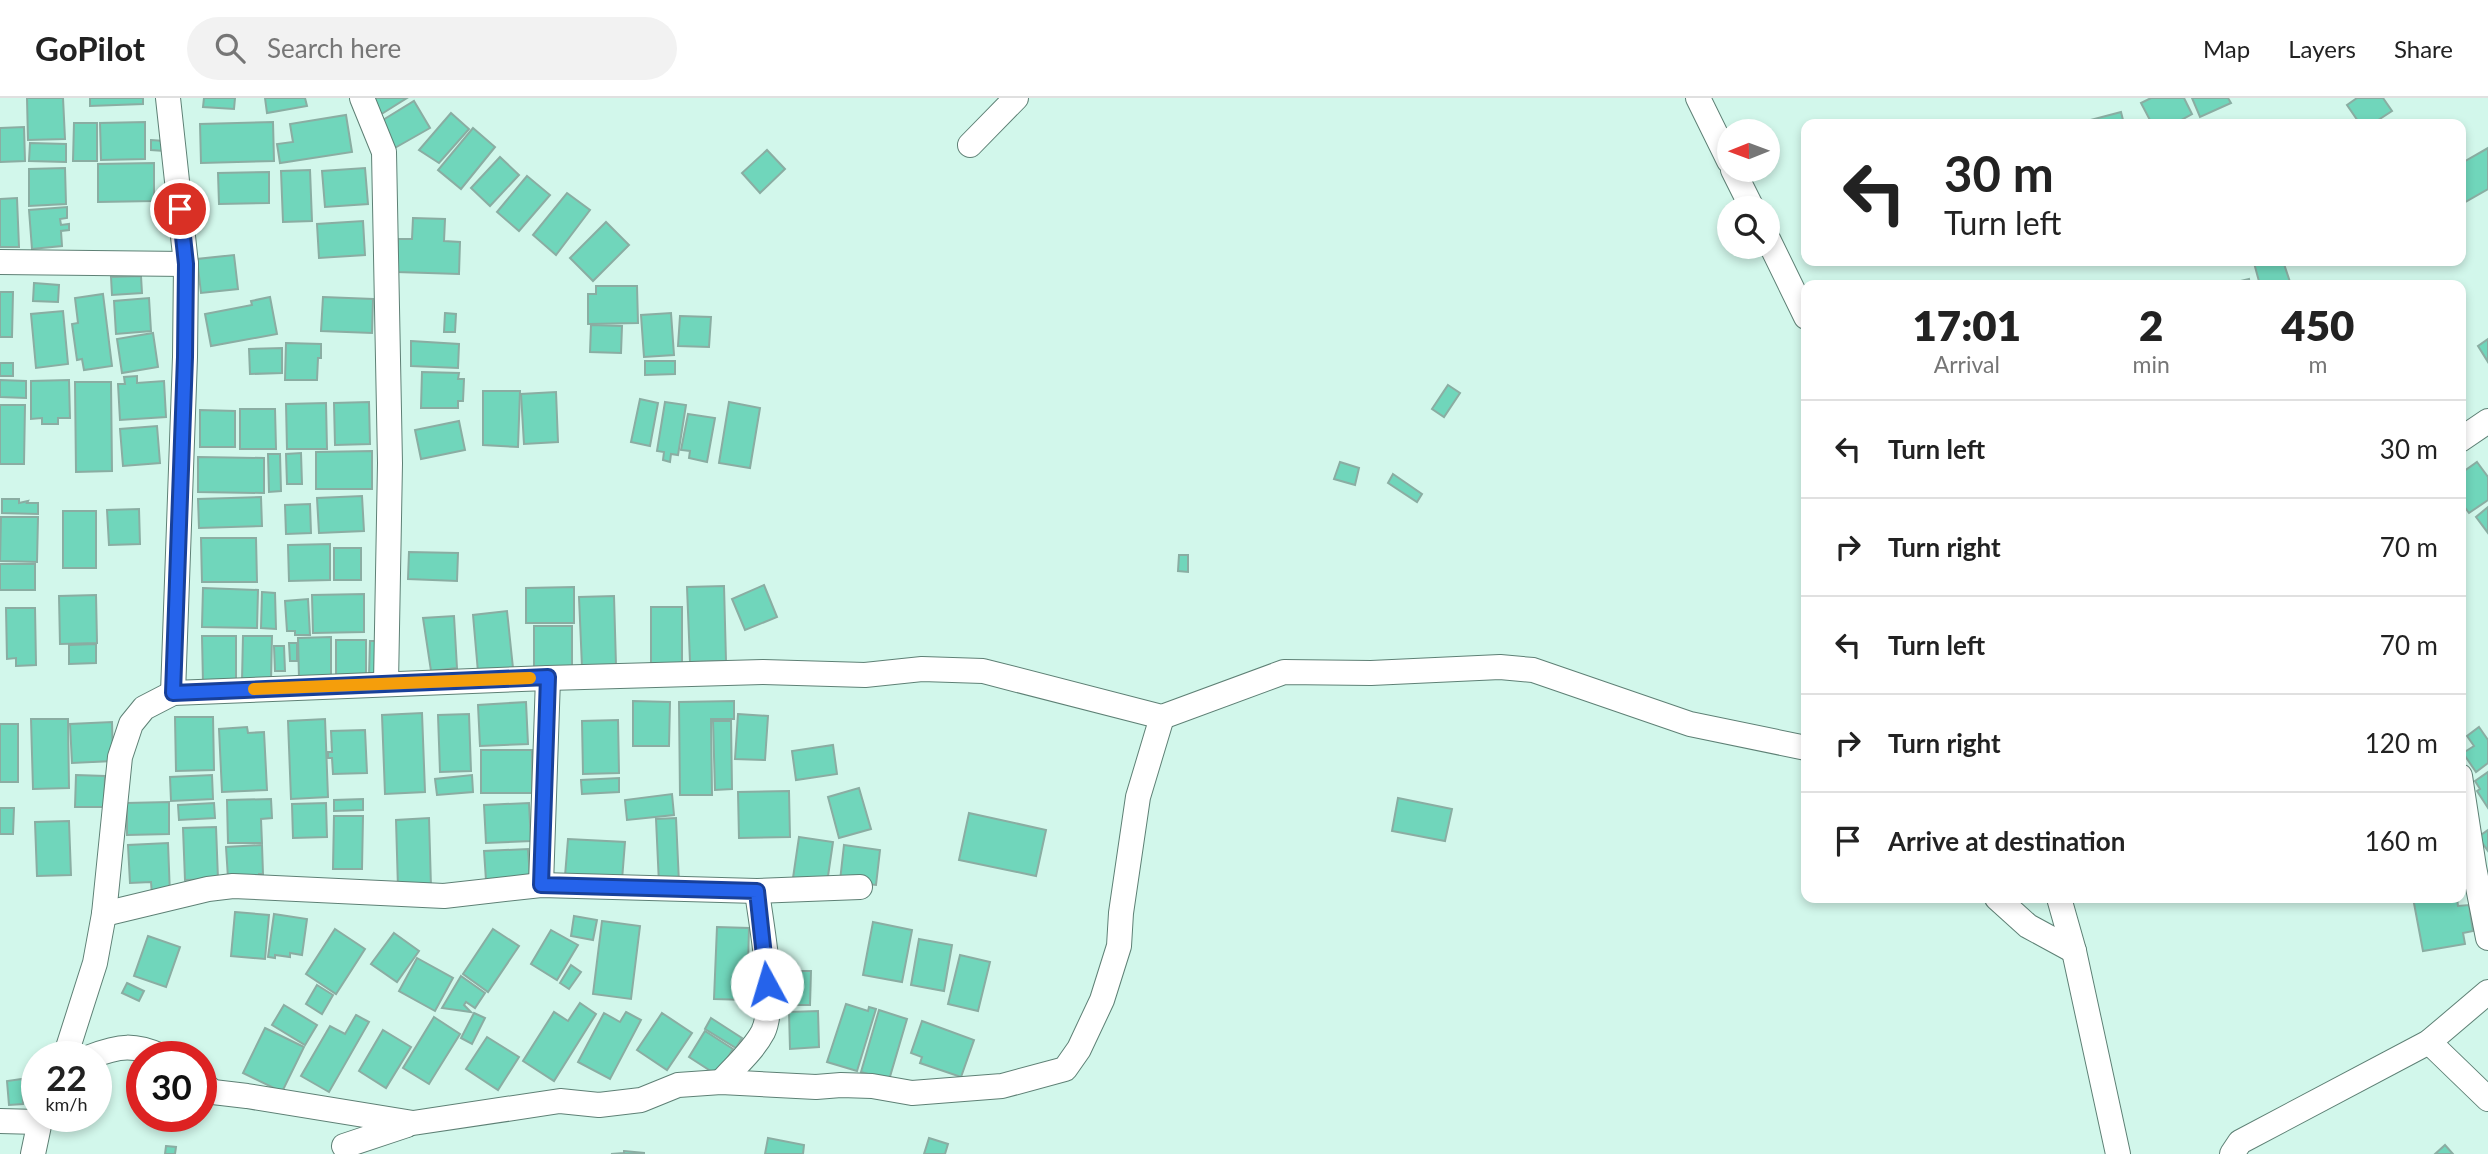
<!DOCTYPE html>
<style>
body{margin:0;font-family:Lato,sans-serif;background:#f2f2f2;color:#222;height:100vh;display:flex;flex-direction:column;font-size:26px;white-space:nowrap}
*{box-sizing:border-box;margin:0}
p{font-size:23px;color:#767676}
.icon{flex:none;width:38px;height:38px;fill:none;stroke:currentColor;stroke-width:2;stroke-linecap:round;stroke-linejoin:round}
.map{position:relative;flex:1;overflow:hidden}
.drawer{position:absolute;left:1801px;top:182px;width:665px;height:623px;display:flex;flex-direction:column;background:#fff;border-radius:14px;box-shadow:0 4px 10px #0003}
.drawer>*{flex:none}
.banner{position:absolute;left:1801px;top:21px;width:665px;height:147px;border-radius:14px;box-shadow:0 4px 10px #0003;background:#fff;color:#222;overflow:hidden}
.needle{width:46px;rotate:269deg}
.buttons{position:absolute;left:1717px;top:21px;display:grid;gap:14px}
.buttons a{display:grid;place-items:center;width:63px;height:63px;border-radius:50%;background:#fff;box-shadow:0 4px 10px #0003;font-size:35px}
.speed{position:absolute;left:21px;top:943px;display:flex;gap:14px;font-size:35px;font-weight:700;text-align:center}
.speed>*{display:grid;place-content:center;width:91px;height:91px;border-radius:50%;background:#fff;box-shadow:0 4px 10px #0003;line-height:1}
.speed small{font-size:18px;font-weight:400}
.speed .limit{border:10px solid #d22;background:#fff;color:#111}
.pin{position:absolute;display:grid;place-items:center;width:60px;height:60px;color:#fff;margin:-30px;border:4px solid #fff;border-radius:50%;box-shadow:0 2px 7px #0007}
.me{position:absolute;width:77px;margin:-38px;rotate:354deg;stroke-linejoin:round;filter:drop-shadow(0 0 5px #0008)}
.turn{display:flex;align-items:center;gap:24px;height:147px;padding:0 28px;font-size:32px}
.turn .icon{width:91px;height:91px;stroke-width:2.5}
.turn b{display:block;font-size:49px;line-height:60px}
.eta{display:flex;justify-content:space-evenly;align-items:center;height:119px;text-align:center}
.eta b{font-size:42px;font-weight:800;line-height:49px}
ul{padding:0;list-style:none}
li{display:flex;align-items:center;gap:21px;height:98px;padding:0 28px;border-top:2px solid #e0e0e0}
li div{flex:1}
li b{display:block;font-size:26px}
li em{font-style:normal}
header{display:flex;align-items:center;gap:42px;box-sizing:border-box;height:98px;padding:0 35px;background:#fff;border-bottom:2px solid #e0e0e0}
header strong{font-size:33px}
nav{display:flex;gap:38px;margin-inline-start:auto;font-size:24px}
.search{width:490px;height:63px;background:#f2f2f2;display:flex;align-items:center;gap:18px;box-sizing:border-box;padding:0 24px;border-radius:38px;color:#767676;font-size:26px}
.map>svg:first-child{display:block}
</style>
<header>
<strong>GoPilot</strong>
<div class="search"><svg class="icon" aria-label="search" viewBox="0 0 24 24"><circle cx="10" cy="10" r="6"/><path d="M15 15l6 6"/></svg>Search here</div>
<nav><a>Map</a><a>Layers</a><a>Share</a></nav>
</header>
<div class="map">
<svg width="2488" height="1056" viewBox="0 0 2488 1056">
<rect width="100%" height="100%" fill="#d2f7eb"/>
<g fill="#70d6bb" stroke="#8aada2" stroke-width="2">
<polygon points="27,0 63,0 65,41 28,42"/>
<polygon points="90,0 143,0 143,6 90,8"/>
<polygon points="204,0 235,0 234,11 203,9"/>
<polygon points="265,0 305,0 307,8 267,15"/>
<polygon points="369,0 407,0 380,17"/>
<polygon points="2151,0 2184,0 2192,16 2174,26 2152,26 2141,5"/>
<polygon points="2192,0 2228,0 2231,5 2200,19"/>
<polygon points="2357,0 2383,0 2392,13 2372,26 2360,26 2347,7"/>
<polygon points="414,3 430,30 393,51 378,25"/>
<polygon points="2121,14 2124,26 2080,26 2079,25"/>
<polygon points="451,15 469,31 439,65 419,52"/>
<polygon points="346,17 352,54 280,65 277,46 293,44 290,26"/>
<polygon points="145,24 145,61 101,62 100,25"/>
<polygon points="273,24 274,63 201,65 200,26"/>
<polygon points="74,25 97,25 97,63 73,63"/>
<polygon points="24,29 25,63 0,64 0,30"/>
<polygon points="473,30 495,49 461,91 438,72"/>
<polygon points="151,42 164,43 164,53 151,52"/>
<polygon points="30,45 66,46 66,64 29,63"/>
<polygon points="2488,50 2488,91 2460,107 2460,66"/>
<polygon points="767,52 785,71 760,95 742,75"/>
<polygon points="500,59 519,77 490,108 471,90"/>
<polygon points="154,65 154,103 98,104 98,66"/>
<polygon points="65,70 66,106 29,108 29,71"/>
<polygon points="365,70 368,106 325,109 322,73"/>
<polygon points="310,72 312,123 283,124 281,73"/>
<polygon points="269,74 269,105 219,106 218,75"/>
<polygon points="527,78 550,97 519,133 497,114"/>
<polygon points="567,95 590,112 556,157 533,137"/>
<polygon points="17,100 19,149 0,149 0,101"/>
<polygon points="67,109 67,120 60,121 61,127 69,126 69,132 61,133 62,148 32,151 29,112"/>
<polygon points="413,120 445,121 444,143 460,144 459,176 397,174 398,141 412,141"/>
<polygon points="363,123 365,157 319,160 317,126"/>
<polygon points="606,124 629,147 593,183 570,160"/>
<polygon points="234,157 238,191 201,195 197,161"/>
<polygon points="2262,163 2283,163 2291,187 2260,187 2254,165"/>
<polygon points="141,178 142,195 112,197 111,179"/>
<polygon points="2249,181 2250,187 2224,187"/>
<polygon points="34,185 59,187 58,204 33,203"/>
<polygon points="596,188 637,188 638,225 588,226 588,196 596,196"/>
<polygon points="0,194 13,194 12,239 0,239"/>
<polygon points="103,196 112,268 84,272 82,261 77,262 72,226 78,225 75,200"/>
<polygon points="270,199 277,236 211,248 205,216 252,207 251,203"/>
<polygon points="323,199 373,201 372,235 321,233"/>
<polygon points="149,200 151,233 116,236 114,203"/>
<polygon points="63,213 68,266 36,270 31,216"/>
<polygon points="445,215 456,216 455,234 444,234"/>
<polygon points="671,215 674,257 644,259 641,217"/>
<polygon points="680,218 711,219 709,249 678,248"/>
<polygon points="591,227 622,228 621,255 590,254"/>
<polygon points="153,235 158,269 122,275 117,241"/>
<polygon points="2488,241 2488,264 2478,248"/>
<polygon points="411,243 459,246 458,270 411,268"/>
<polygon points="286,245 321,246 321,260 318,260 317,282 285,282"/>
<polygon points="282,250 282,275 250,276 249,251"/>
<polygon points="645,263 675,263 675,276 645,277"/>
<rect x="0" y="265" width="13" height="13"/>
<polygon points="422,274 459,275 458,281 464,281 463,303 458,303 458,310 421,310"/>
<polygon points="137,278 137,285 164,283 166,319 120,322 118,286 125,286 124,279"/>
<polygon points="0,282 26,283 26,300 0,299"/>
<polygon points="69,282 70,320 58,320 58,326 42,326 42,320 31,321 31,283"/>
<polygon points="75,284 111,284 112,373 76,374"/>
<polygon points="1448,287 1460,295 1444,319 1432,311"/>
<polygon points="483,293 520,293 518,349 483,347"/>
<polygon points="556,294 558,344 524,346 521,296"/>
<polygon points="640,301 658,305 650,348 631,344"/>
<polygon points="369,304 370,346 335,347 334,305"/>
<polygon points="665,304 686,307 678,357 671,356 670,364 663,362 664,354 657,353"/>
<polygon points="729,304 760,310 750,370 719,365"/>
<polygon points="326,305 327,351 287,351 286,306"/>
<polygon points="0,307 25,307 24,366 0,366"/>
<polygon points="240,311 275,311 276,351 240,351"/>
<polygon points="200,312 235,313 235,349 200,349"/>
<polygon points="688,316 715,320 707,364 689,360 690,353 681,352"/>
<polygon points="459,323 465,352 421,361 415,332"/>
<polygon points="157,328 160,365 123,368 120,331"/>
<polygon points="372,353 372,391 316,391 316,354"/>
<polygon points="301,355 302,386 287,386 286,356"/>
<polygon points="268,356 280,356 281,393 269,394"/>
<polygon points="198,359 264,360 264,395 198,394"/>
<polygon points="1340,364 1359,370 1355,387 1334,381"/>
<polygon points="2477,364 2488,379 2488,402 2469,415 2460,403 2460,376"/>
<polygon points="1393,376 1422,396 1417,404 1388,385"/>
<polygon points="362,398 364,433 319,435 317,400"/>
<polygon points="261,399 262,428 199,430 198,401"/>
<polygon points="2,401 19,401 19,405 28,403 27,405 38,405 38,416 2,415"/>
<polygon points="310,406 311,435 286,436 285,407"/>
<polygon points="2488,409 2488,435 2476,419"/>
<polygon points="139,411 140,446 109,447 107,412"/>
<rect x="63" y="413" width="33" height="57"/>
<polygon points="1,419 38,419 37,464 0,463"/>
<polygon points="201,440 256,440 257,484 202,484"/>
<polygon points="330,446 330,482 289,483 288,447"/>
<rect x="334" y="450" width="27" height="32"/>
<polygon points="409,454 458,455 457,483 408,481"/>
<polygon points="1179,457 1188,457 1188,474 1178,473"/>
<rect x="0" y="466" width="35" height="26"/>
<polygon points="764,487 777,519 745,532 732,501"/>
<polygon points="724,488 726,563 690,564 687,489"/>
<polygon points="574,489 574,525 526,525 526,490"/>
<polygon points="203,490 258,492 257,530 202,529"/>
<polygon points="262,494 275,495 276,531 261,530"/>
<polygon points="364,496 364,534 313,535 312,497"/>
<polygon points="96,497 97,545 60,546 59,498"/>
<polygon points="614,498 616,568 582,569 579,499"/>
<polygon points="308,501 310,537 295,537 295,533 287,533 285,503"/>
<rect x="651" y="509" width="31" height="56"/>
<polygon points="6,510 35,510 36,567 16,568 16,560 7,561"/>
<polygon points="507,513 513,570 478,574 473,517"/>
<polygon points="454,518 457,570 431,573 423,520"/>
<rect x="534" y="528" width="38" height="43"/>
<polygon points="202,538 236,538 236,585 203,585"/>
<polygon points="243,538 272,538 271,583 242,583"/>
<polygon points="331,539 331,580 299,580 298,540"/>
<rect x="336" y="542" width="30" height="37"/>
<polygon points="370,543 381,543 380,579 369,578"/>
<polygon points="289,545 297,545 297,563 290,563"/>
<polygon points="96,546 96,565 69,566 69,547"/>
<polygon points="274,548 284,548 285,573 275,573"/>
<polygon points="633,603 670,604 669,648 633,648"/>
<polygon points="734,603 734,621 711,621 712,697 680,697 679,604"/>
<polygon points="526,604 528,646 480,648 478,607"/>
<polygon points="422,615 425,694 385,696 382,617"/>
<polygon points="469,616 471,673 440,674 438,617"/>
<polygon points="738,616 768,618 765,662 735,661"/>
<polygon points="175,619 213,619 214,672 176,673"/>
<polygon points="31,621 68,621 69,690 33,691"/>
<polygon points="325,621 328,699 291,701 288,623"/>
<polygon points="618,622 619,675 583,676 582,623"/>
<polygon points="713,623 731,623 732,691 715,692"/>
<polygon points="112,624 113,663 72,665 70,626"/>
<rect x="0" y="626" width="18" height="58"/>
<polygon points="247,629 248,635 264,634 267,692 222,694 219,631"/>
<polygon points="2479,629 2488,642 2488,665 2476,674 2463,655 2474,648 2467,638"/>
<polygon points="365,632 367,675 333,676 332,660 328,660 328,654 332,654 331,633"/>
<polygon points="833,647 837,676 796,682 792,653"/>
<rect x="481" y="652" width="51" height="43"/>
<polygon points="2488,674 2488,710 2477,693 2480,691 2475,683"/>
<polygon points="76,677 105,678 104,709 75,709"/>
<polygon points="212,677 213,701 171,703 170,679"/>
<polygon points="472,677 473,694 437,697 435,681"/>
<polygon points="619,680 619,694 582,696 581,682"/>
<polygon points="859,690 871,731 839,740 828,699"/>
<polygon points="789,693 790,739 739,740 738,694"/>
<polygon points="672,696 674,717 627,722 625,702"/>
<polygon points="1398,700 1452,711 1445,743 1392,733"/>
<polygon points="271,701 272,720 261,721 262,745 228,745 227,702"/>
<polygon points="363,701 363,712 334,713 334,702"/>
<polygon points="169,704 169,736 127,737 127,705"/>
<polygon points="214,705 215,720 179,722 178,707"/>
<polygon points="326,705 327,739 293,740 292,706"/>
<polygon points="529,705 531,743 486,745 484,707"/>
<polygon points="0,710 14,710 13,736 0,736"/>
<polygon points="969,715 1046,732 1036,778 959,762"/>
<polygon points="334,718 363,718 362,771 333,771"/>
<polygon points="429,720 431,789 398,790 396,722"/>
<polygon points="676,720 679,785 659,786 656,721"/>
<polygon points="69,723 71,777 37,778 35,724"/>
<polygon points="216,729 218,781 185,782 183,730"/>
<polygon points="2488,732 2488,753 2478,739"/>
<polygon points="799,739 833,744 827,785 793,780"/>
<polygon points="568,741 625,744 622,782 565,778"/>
<polygon points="168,745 170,797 152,797 151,784 130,785 128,747"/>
<polygon points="262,747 263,776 259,776 259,780 228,780 226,749"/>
<polygon points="844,747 880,752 876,787 840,783"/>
<polygon points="528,751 530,780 486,782 484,753"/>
<polygon points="2413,800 2457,800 2458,808 2469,807 2473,833 2463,835 2465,846 2423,853"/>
<polygon points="235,814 269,817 265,861 231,858"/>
<polygon points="274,816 307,821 302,857 290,855 290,859 275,857 275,860 268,859"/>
<polygon points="574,818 597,822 593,842 571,838"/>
<polygon points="602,823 640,828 631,901 593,896"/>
<polygon points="873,824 912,832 902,884 863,877"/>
<polygon points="717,829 749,830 747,902 714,901"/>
<polygon points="335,831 365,851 336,896 306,876"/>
<polygon points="493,831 519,848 488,894 463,876"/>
<polygon points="551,832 578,847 557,882 531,866"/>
<polygon points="394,835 419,853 397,884 371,866"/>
<polygon points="148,838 180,849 166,889 134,878"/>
<polygon points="919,841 952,847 944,893 911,887"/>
<polygon points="960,857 990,864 978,913 948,906"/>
<polygon points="417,860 453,880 435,913 399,893"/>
<polygon points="571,867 581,874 569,891 560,885"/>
<polygon points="772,873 811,873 810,907 771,907"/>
<polygon points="461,878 485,895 475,910 466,904 464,907 471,914 442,910"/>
<polygon points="127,885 144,893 139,903 122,895"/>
<polygon points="317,887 333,897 322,916 306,906"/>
<polygon points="580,905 596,916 554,983 523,963 554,914 568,923"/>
<polygon points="846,906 868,913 869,909 876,911 857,973 827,964"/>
<polygon points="284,907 317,927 305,947 272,927"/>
<polygon points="879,912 907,921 889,982 861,974"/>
<polygon points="818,913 819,949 790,951 789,914"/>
<polygon points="626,914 641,922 610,981 578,964 604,915 620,924"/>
<polygon points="474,915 485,920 472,946 461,940"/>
<polygon points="662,915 692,935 667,972 637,952"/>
<polygon points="356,917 369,924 329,994 301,978 330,928 345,936"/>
<polygon points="434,919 460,936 429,986 403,970"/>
<polygon points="711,920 742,940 736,950 705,931"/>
<polygon points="922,923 974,942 961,979 920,965 922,959 911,955"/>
<polygon points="265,930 304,949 282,994 243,975"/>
<polygon points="383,932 411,949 386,990 359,973"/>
<polygon points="705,933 733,951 717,977 689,959"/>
<polygon points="487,939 519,959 498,992 466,971"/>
<polygon points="22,981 23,1006 9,1007 7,983"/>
<polygon points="768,1040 804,1047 803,1056 765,1056"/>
<polygon points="929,1040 948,1046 945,1056 924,1056"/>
<polygon points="2445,1047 2453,1056 2435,1056"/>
<polygon points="166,1048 176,1049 175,1056 165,1056"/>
<polygon points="624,1053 644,1055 644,1056 611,1056 624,1055"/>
</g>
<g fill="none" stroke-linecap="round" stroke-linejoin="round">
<g stroke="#5e8075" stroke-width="26">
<g id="minor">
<polyline points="168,0 186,166 185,259 173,595"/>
<polyline points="362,0 384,54 390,365 386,586"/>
<polyline points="1698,0 1729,63"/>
<polyline points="970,47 1016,0"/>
<polyline points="1733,72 1752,110"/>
<polyline points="1768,141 1806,219"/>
<polyline points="0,164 186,166"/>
<polyline points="2460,342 2488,323"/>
<polyline points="2460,678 2474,769 2488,840"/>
<polyline points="541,787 548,580"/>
<polyline points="1997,800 2028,828 2074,853"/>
<polyline points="2059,800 2074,853 2118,1056"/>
<polyline points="104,816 208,791 233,788 444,798 541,787 757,793 860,789"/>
<polyline points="2429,944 2488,1001"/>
<polyline points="65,959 95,865 104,816 120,659 131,626 144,610 173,595 548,580 763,574 865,577 922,571 983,573 1162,619 1284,574 1371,575 1500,569 1533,572 1690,626 1806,650"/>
<path d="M90 959C120 947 134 946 164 959"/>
<polyline points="201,984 213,994 247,998 413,1025 560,1003 599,1007 641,1002 678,987 721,984 816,989 841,987 872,988 912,995 1002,988 1065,971 1079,951 1102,902 1119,848 1121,815 1138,699 1162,619"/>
<path d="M721 984C735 968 753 953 763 934 777 905 761 827 757 793"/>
<polyline points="0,1023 38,1024"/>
<polyline points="344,1048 407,1027"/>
<polyline points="33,1056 41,1018"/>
<polyline points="2232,1056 2240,1044 2429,944 2488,894"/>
</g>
</g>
<use href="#minor" stroke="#fff" stroke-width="24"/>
</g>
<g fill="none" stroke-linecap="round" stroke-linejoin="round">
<g stroke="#184099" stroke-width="18">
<polyline id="route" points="180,111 186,166 185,259 173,595 548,579 541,787 757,793 767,886"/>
</g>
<use href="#route" stroke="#2563eb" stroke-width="12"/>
<polyline stroke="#f59e0b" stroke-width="12" points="254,591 530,580"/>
</g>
</svg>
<div class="buttons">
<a><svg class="needle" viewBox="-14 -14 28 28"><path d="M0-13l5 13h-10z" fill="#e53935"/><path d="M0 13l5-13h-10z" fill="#767676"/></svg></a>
<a><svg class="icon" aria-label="search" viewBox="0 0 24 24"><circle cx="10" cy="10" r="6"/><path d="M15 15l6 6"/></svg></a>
</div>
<div class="speed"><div>22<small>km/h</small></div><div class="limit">30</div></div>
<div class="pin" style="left:180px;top:111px;background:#d93025"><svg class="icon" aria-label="arrive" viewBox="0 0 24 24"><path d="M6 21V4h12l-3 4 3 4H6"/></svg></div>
<svg class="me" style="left:767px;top:886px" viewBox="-20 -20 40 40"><circle r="19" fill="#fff"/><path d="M0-13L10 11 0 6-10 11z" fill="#2563eb"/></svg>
<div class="banner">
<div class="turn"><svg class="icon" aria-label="left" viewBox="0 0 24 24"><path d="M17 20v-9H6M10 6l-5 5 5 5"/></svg><div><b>30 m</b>Turn left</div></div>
</div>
<section class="drawer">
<div class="eta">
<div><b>17:01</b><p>Arrival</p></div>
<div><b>2</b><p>min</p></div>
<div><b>450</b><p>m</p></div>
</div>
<ul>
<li><svg class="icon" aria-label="left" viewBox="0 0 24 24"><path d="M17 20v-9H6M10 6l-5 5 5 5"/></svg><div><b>Turn left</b></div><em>30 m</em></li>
<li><svg class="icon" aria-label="right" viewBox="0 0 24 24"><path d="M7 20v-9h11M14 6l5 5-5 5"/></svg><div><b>Turn right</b></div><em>70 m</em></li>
<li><svg class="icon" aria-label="left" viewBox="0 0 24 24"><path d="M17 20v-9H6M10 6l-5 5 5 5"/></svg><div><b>Turn left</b></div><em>70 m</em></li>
<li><svg class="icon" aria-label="right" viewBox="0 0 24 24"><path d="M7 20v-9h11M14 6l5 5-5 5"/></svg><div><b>Turn right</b></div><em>120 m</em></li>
<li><svg class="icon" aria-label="arrive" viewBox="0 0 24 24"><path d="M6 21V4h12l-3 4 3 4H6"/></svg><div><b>Arrive at destination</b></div><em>160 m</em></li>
</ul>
</section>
</div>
